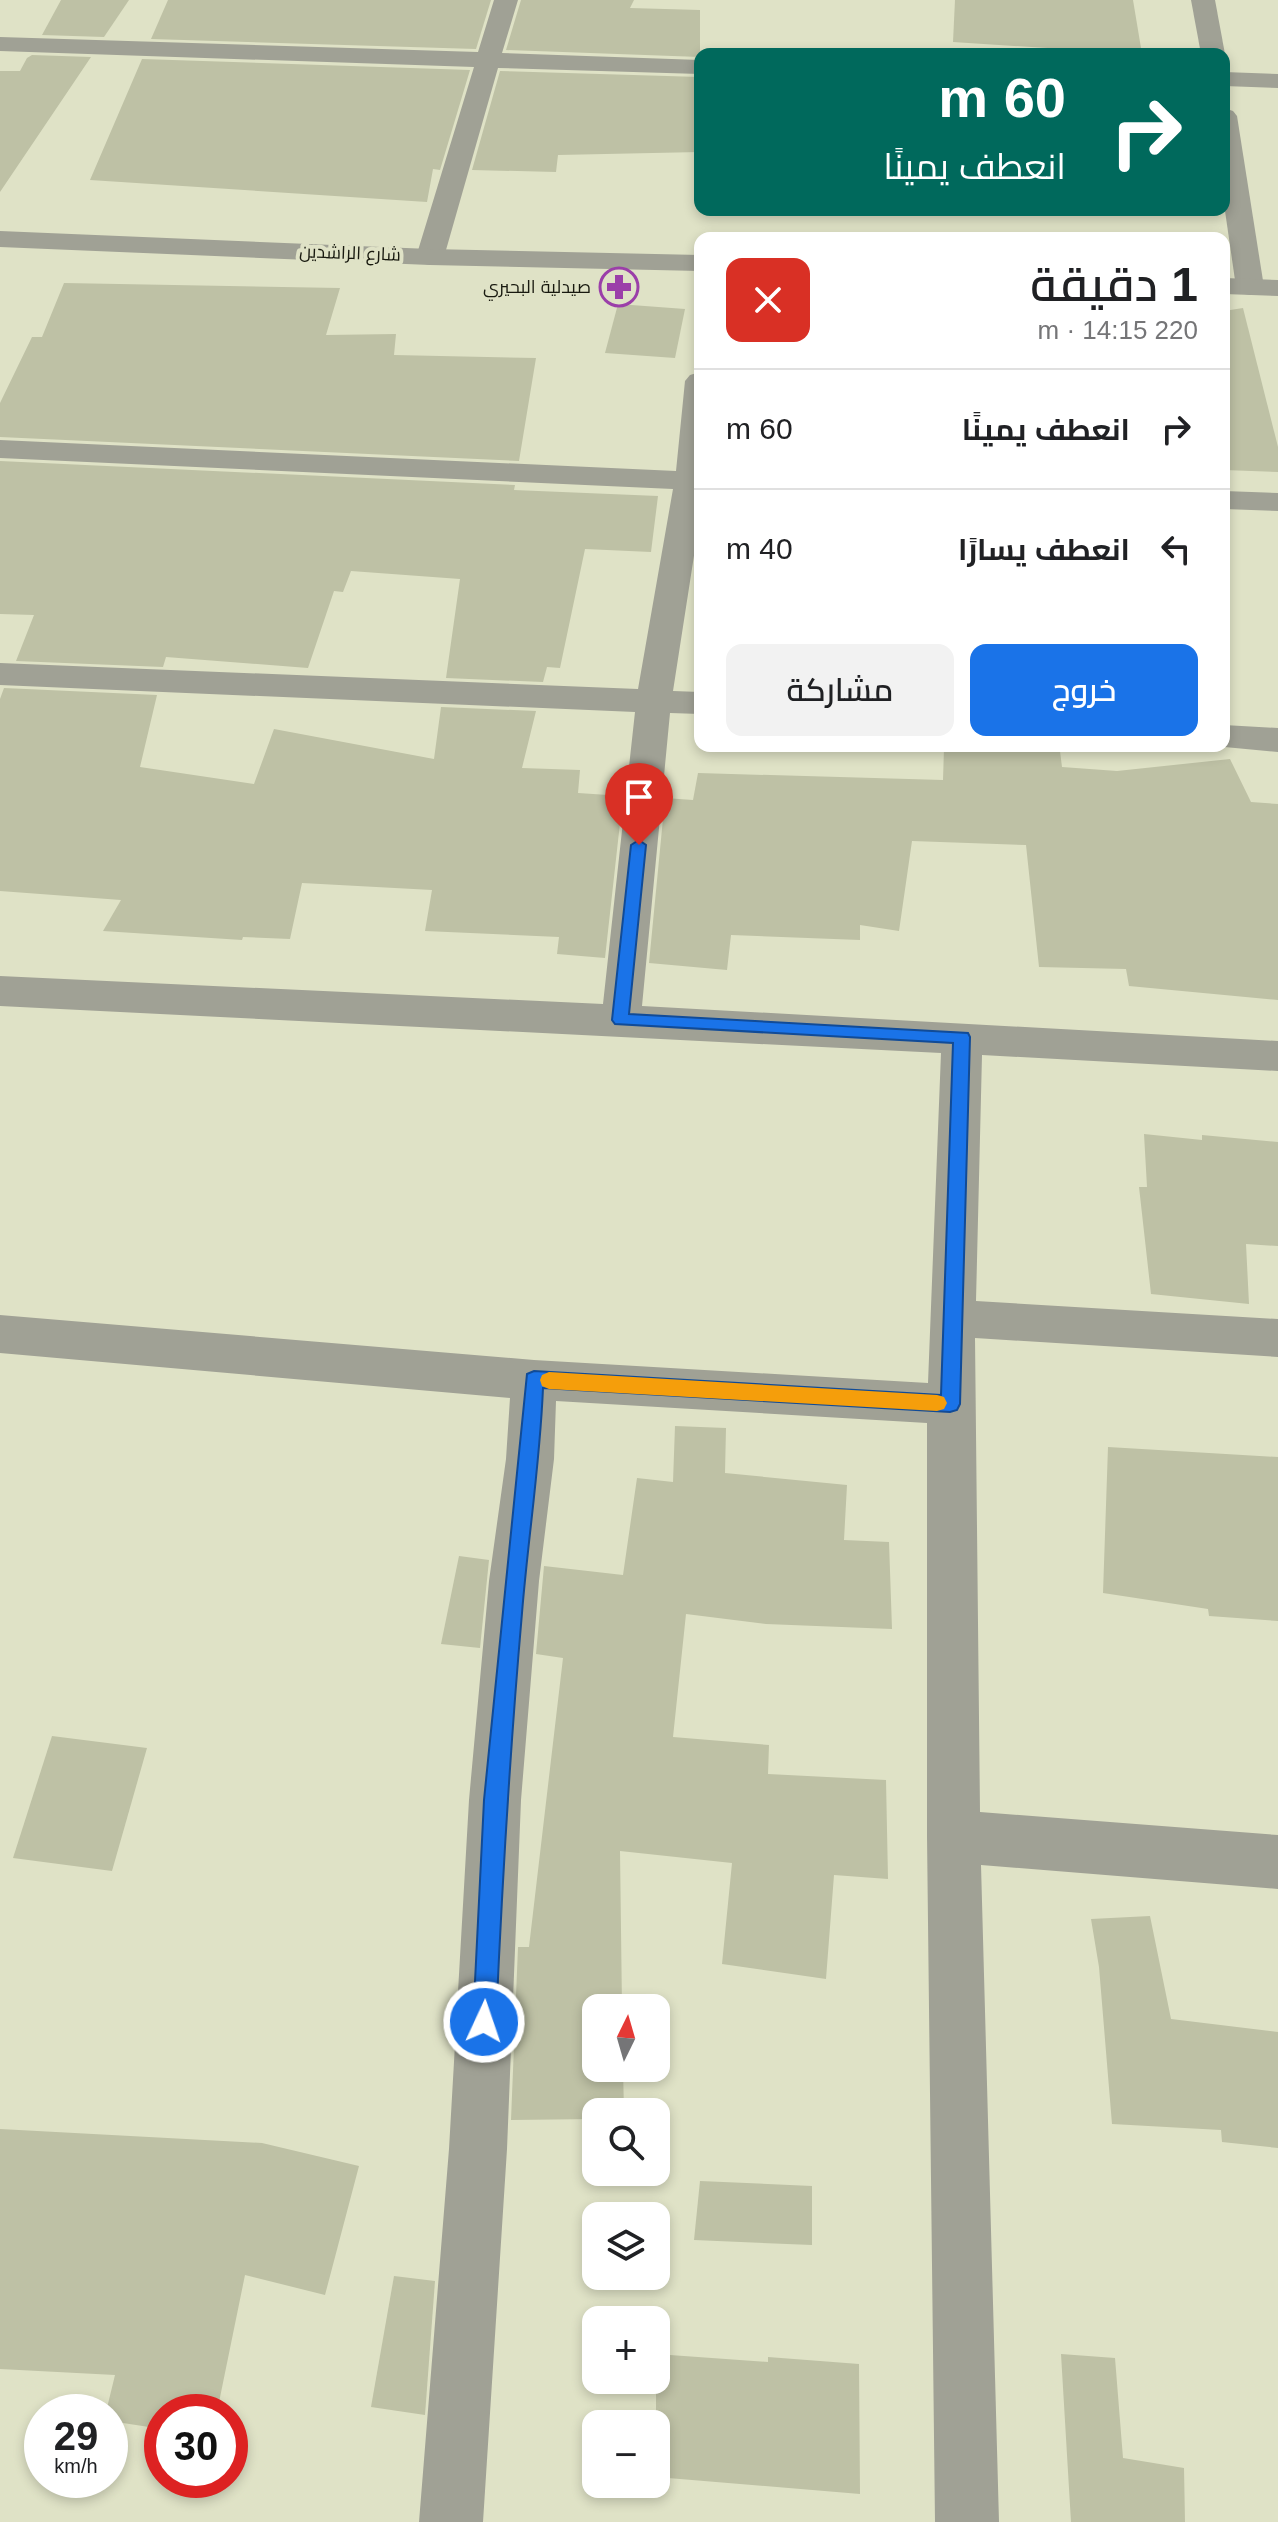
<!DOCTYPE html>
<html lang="ar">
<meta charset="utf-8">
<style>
body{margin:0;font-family:Arial,Cairo,sans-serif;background:#f2f2f2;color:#202124;direction:rtl;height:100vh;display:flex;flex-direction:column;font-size:30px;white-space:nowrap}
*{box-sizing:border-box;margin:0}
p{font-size:26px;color:#757577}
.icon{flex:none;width:44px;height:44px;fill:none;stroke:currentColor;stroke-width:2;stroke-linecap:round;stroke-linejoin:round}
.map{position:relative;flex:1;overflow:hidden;direction:ltr}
.drawer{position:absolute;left:694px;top:232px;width:536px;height:520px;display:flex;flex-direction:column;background:#fff;border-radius:16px;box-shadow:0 4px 12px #0003;direction:rtl}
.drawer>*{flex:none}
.guide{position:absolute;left:694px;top:48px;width:536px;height:168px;border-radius:16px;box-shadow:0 4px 12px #0003;direction:rtl;background:#00695c;color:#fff;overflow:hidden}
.needle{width:52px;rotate:5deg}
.controls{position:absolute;left:582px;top:1994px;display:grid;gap:16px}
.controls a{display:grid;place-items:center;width:88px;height:88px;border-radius:16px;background:#fff;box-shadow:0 4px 12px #0003;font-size:40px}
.speed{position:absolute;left:24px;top:2394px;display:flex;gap:16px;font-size:40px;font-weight:700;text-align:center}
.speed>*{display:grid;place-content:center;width:104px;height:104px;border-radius:50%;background:#fff;box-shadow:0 4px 12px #0003;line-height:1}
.speed small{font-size:20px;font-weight:400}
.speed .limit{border:12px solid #d22;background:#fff;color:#111}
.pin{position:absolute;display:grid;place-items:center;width:68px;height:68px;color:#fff;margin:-82px -34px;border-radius:50% 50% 50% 0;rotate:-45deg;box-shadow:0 0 8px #0007}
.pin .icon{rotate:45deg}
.me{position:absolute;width:88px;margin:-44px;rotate:3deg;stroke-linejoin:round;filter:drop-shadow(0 0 6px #0008)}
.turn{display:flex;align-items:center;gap:28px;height:168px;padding:0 32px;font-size:36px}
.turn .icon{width:104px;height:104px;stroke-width:2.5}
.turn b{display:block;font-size:56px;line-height:68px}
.round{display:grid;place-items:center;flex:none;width:84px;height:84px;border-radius:16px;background:#f2f2f2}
.headline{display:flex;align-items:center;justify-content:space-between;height:136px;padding:0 32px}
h1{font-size:48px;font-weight:600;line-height:60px}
.button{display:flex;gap:16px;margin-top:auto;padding:16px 32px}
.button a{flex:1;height:92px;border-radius:16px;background:#1a73e8;color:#fff;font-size:32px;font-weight:600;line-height:92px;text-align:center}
.button a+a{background:#f2f2f2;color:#202124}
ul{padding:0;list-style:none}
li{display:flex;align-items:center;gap:24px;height:120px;padding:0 32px;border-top:2px solid #e0e0e0}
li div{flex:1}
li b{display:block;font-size:30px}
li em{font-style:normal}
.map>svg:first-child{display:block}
</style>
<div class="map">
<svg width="1278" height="2522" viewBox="0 0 1278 2522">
<rect width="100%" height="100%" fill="#dfe2c6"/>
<g fill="#bec1a5">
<polygon points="61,0 129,0 104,37 42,35"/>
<polygon points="168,0 491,0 476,49 151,39"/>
<polygon points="521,0 634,0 630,8 700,10 700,57 506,50"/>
<polygon points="955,0 1133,0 1142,54 953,42"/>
<polygon points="32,55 91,57 0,192 0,71 20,71 27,58"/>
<polygon points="142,59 470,70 440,170 433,169 427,202 90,180"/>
<polygon points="500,71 700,77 700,152 558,155 556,172 472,170"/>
<polygon points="64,283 340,288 326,335 396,334 394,355 536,358 519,461 0,437 0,403 32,337 42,337"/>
<polygon points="618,304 685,309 675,358 605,353"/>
<polygon points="1243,308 1278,447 1278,472 1224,470 1224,311"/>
<polygon points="0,461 515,485 514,490 658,496 651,552 585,549 560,668 547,667 543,682 446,678 460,579 351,571 343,592 334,591 308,668 166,657 163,667 16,661 34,615 0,614"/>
<polygon points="4,688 157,695 140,767 254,784 274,729 434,759 441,707 536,711 522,768 580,770 578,793 623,796 605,958 557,954 559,937 425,931 432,890 302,883 290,939 243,937 242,940 103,931 121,900 0,891 0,699"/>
<polygon points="944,748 1060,751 1062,767 1117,771 1230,759 1251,802 1278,804 1278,1000 1129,986 1126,969 1039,967 1026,845 912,841 899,931 860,925 860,940 731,935 727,970 649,963 665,798 693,800 698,773 943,780"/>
<polygon points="1144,1134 1202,1140 1202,1135 1278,1142 1278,1246 1246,1244 1249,1304 1151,1294 1139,1187 1147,1187"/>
<polygon points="675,1426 726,1428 725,1473 847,1485 844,1540 889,1542 892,1629 766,1624 686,1614 673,1737 769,1745 768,1774 886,1780 888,1879 834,1875 826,1979 722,1964 732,1863 620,1851 622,2008 596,2008 596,2068 623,2068 624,2112 596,2112 596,2119 511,2120 518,1947 529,1947 563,1658 536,1654 544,1566 623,1575 637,1478 673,1482"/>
<polygon points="1108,1447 1278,1457 1278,1621 1209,1616 1208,1609 1103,1593"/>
<polygon points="459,1556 489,1560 480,1648 441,1644"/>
<polygon points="52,1736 147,1748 112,1871 13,1858"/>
<polygon points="1150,1916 1171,2019 1278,2032 1278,2148 1222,2142 1221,2130 1112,2124 1099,1967 1091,1919"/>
<polygon points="0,2129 262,2143 359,2166 325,2295 245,2275 217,2412 162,2412 162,2429 110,2421 110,2412 106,2412 115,2375 0,2369"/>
<polygon points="700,2181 812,2186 812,2245 694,2240"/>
<polygon points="394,2276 435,2281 425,2415 371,2407"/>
<polygon points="656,2354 768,2362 768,2357 859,2364 860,2494 656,2477"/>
<polygon points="1061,2354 1115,2358 1123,2458 1184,2468 1185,2522 1071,2522"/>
</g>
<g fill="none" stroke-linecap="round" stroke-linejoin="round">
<g fill="#a0a195" fill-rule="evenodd">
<polygon points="494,0 518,0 502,53 700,60 700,74 498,68 444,257 440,263 430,265 420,263 416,257 474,67 0,51 0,37 478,52"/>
<polygon points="1191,0 1215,0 1225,54 1224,56 1201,54"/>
<polygon points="1224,72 1278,74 1278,88 1224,86"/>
<polygon points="1224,108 1233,111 1237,116 1264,287 1260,293 1250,295 1240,293 1236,287 1224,204"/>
<polygon points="700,372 700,517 673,691 700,692 700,714 670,713 642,1006 1278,1041 1278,1071 982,1055 976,1301 1278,1319 1278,1357 975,1338 980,1812 1278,1835 1278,1889 981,1865 999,2522 935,2522 927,1836 927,1423 556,1401 554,1459 539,1581 521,1800 507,2149 483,2522 419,2522 449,2149 469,1800 489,1581 506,1459 510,1398 0,1353 0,1315 534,1360 928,1383 941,1053 0,1006 0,976 603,1004 635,712 0,685 0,663 638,689 673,489 0,458 0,440 676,471 685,381 690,375"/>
<polygon points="1224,491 1278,493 1278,511 1224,509"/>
<polygon points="1224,725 1278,728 1278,752 1214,746 1224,746"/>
</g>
<g fill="#a0a195" fill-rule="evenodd">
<polygon points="0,231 430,249 700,255 700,271 430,265 0,247"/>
<polygon points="1224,278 1278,280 1278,296 1224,294"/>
</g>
</g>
<path fill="#1a73e8" stroke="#114b97" stroke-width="2" d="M639 840 646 845 629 1014 968 1033 970 1037 960 1404 957 1410 950 1412 543 1388C540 1464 528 1538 522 1613 510 1750 502 1885 496 2022L492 2030 484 2034 476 2030 473 2022 484 1800 527 1374 534 1371 941 1395 953 1043 615 1024 612 1020 631 845Z"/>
<polygon fill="#f59e0b" points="549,1372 937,1395 944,1397 947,1403 944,1409 937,1411 549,1389 542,1386 540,1380 542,1375"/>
<defs>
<g id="pharmacy-ring" transform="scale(2)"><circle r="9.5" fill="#dfe2c6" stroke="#9b3fa9" stroke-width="1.5"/><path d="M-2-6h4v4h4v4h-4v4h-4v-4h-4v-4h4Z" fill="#9b3fa9"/></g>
</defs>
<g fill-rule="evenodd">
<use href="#pharmacy-ring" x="619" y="287"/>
</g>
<g text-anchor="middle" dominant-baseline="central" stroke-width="8" stroke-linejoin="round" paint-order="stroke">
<g font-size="18" fill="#18190f" stroke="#dfe2c6">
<text transform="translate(350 253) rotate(2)">شارع الراشدين</text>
</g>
<g font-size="18" fill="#18190f" stroke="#dfe2c6" text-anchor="end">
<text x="591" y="287">صيدلية البحيري</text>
</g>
</g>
</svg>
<div class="controls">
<a><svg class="needle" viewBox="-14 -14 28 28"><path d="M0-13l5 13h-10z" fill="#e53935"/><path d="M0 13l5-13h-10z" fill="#757577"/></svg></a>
<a><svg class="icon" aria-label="search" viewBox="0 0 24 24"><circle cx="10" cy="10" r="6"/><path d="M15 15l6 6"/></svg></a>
<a><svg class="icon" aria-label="layers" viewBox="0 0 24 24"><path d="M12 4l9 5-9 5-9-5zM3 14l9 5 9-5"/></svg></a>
<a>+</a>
<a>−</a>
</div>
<div class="speed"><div>29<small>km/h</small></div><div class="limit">30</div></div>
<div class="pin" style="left:639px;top:845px;background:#d93025"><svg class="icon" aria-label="arrive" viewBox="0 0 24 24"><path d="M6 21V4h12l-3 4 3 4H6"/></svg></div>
<svg class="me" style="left:484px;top:2022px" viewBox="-20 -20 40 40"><circle r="17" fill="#1a73e8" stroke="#fff" stroke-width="3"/><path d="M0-11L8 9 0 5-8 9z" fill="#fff"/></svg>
<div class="guide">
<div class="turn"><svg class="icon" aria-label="right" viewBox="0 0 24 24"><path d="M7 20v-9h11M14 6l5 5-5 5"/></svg><div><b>60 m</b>انعطف يمينًا</div></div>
</div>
<section class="drawer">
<div class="headline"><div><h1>1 دقيقة</h1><p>220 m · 14:15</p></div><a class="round" style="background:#d93025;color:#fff"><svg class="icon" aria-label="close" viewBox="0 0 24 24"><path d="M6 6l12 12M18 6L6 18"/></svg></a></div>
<ul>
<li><svg class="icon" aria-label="right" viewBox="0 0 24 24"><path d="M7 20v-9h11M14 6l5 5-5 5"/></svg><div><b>انعطف يمينًا</b></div><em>60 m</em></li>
<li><svg class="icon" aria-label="left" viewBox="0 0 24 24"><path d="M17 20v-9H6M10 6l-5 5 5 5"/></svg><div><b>انعطف يسارًا</b></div><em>40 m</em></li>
</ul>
<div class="button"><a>خروج</a><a>مشاركة</a></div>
</section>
</div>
